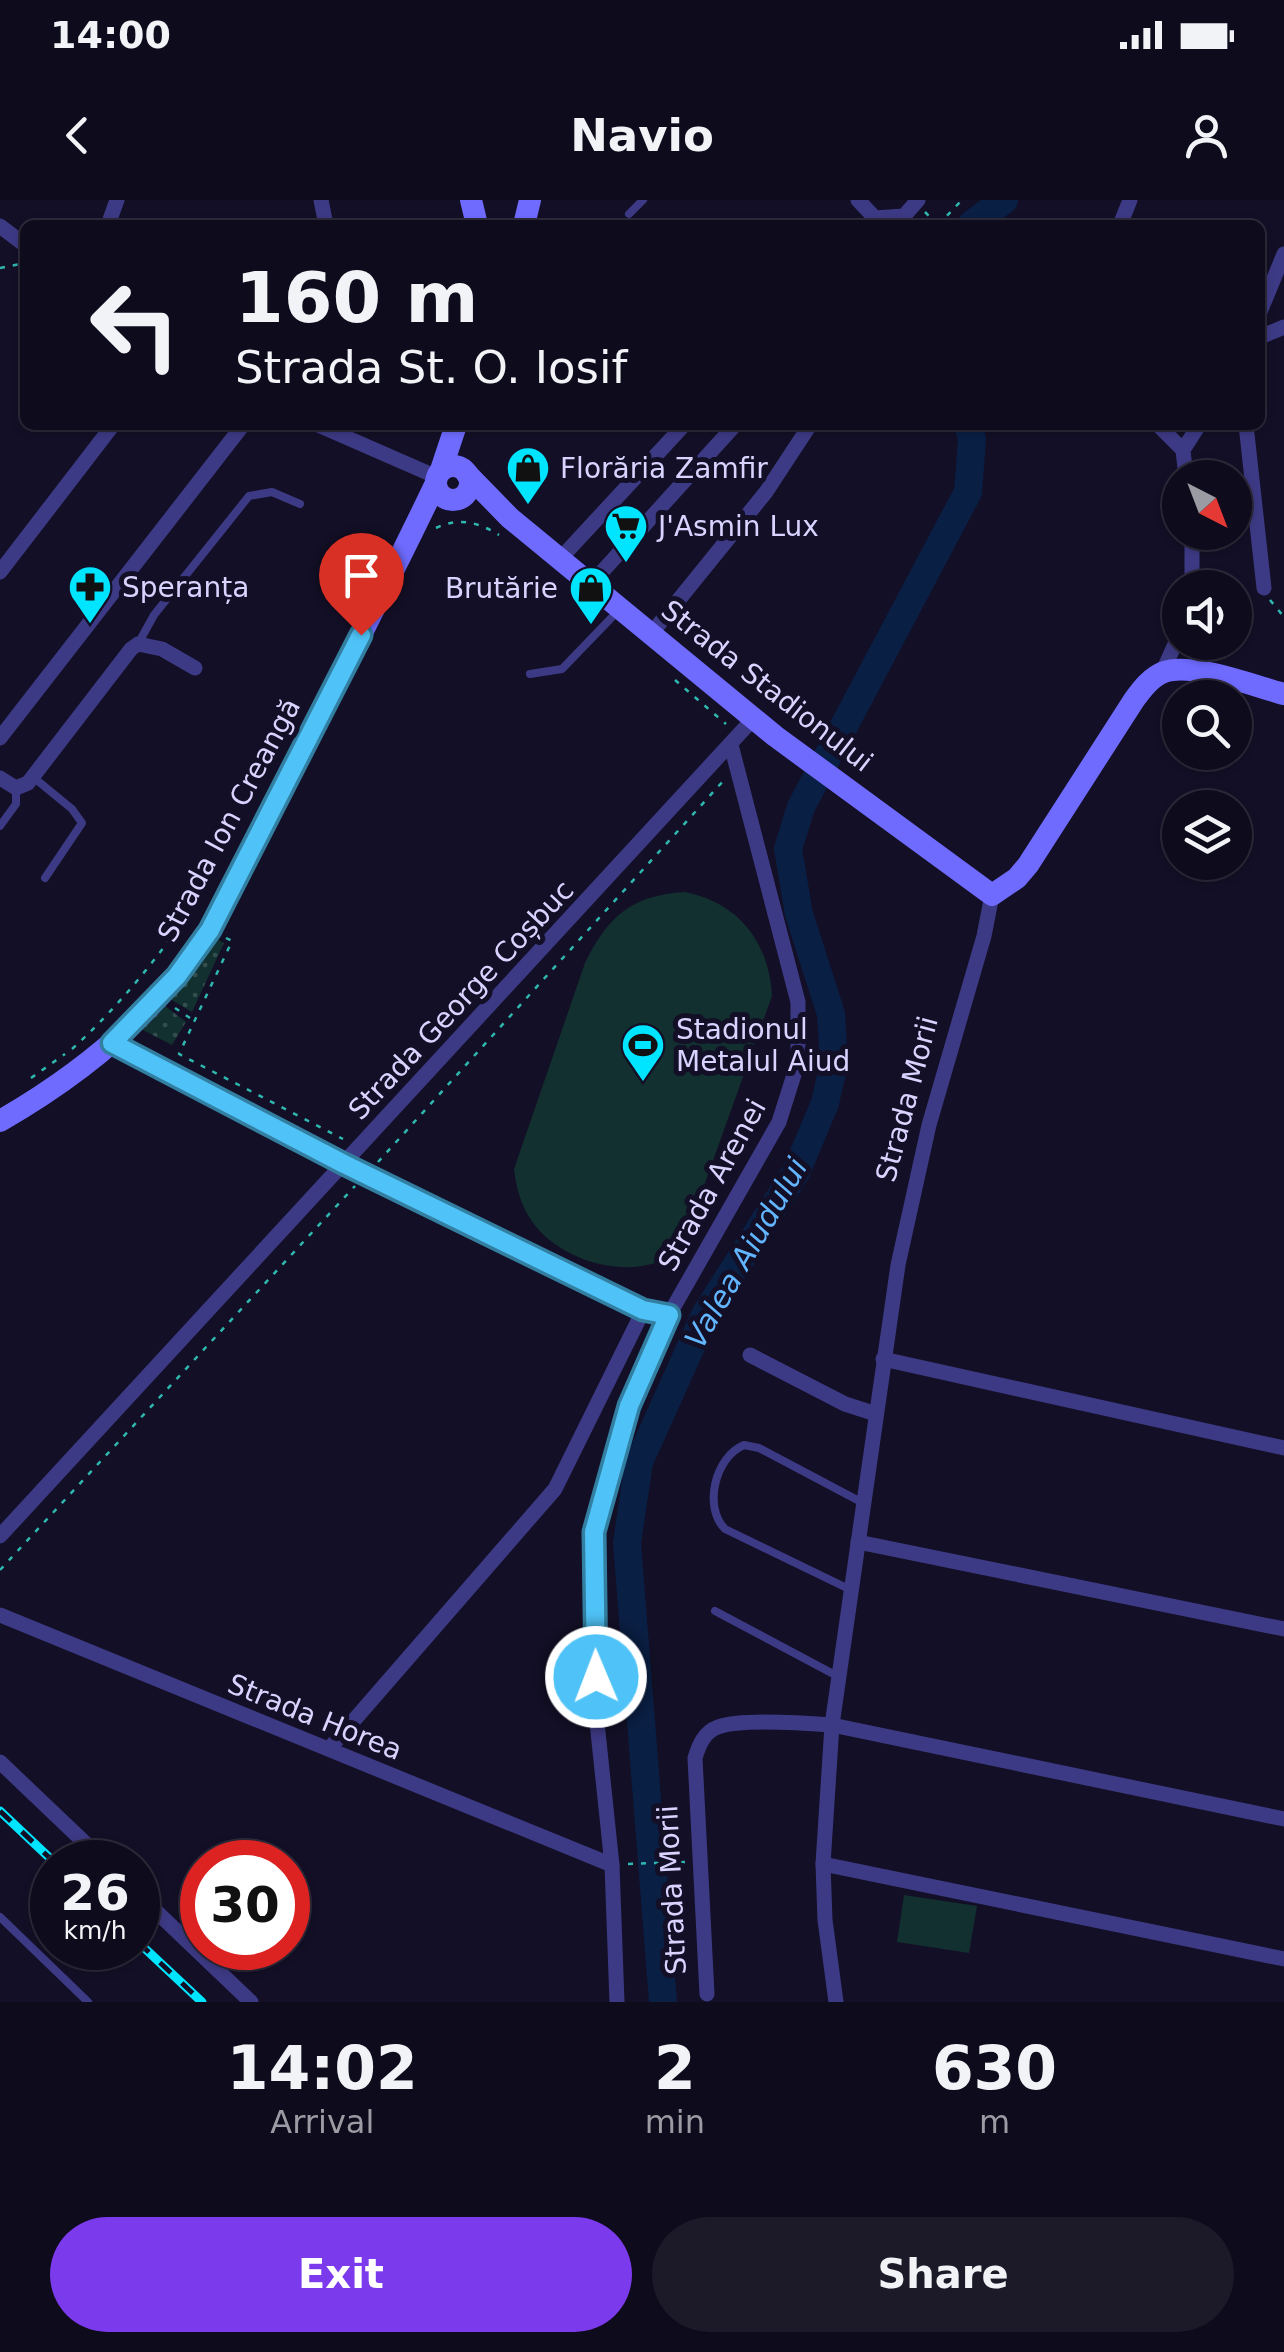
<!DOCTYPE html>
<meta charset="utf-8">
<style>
body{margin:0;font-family:"DejaVu Sans",sans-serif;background:#1c1929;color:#f1f3f6;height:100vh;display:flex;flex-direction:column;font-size:38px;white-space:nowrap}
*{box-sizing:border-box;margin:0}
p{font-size:32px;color:#9b9ba3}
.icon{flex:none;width:55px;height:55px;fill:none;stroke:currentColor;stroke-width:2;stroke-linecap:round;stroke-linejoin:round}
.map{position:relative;height:1802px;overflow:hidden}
.details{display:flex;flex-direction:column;background:#0e0b1c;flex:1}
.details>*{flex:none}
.guide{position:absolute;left:20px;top:20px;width:1245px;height:210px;border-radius:15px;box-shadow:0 2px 8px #0004,0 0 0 2px #2e2b3b;background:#0e0b1c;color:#f1f3f6;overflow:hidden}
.needle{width:65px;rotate:138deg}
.fabs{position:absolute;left:1162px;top:260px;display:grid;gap:20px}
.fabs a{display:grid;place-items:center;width:90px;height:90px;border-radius:50%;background:#0e0b1c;box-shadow:0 2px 8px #0004,0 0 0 2px #2e2b3b;font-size:50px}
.speed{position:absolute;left:30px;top:1640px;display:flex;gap:20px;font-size:50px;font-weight:700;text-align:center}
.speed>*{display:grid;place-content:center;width:130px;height:130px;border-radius:50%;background:#0e0b1c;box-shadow:0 2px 8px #0004,0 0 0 2px #2e2b3b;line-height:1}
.speed small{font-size:25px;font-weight:400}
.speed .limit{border:15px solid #d22;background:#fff;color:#111}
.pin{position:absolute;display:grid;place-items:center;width:85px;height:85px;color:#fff;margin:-102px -42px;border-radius:50% 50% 50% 0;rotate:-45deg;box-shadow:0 0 10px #0007}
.pin .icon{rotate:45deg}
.me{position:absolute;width:110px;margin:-55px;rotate:359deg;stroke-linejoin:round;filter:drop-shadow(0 0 8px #0008)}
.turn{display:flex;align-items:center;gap:35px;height:210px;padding:0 50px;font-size:45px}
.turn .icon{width:130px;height:130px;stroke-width:2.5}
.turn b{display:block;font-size:70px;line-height:85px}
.eta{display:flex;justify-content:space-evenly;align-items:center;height:170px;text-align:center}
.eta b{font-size:60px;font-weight:800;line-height:70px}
.button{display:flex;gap:20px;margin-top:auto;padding:20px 50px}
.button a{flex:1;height:115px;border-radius:60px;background:#7c3aed;color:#fff;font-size:40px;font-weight:800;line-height:115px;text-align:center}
.button a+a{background:#1c1929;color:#f1f3f6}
.status{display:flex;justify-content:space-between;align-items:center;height:70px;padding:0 50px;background:#0e0b1c;direction:ltr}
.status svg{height:28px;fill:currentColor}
header{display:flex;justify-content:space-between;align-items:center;height:130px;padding:0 50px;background:#0e0b1c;font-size:45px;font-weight:800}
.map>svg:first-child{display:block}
</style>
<div class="status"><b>14:00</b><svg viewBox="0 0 49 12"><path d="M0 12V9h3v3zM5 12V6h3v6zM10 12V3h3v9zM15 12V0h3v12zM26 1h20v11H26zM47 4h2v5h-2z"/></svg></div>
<header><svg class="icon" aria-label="back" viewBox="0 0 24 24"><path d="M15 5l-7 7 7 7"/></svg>Navio<svg class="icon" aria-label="person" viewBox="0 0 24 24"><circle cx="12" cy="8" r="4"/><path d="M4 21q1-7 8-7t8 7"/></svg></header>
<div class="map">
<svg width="1284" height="1802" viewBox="0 0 1284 1802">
<defs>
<pattern id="grass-dots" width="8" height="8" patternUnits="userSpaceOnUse" patternTransform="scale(2.5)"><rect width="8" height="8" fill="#12302f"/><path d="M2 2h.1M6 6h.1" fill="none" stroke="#344d4e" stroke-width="1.8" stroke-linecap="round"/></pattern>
</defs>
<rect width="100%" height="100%" fill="#130f26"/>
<g fill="url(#grass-dots)">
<polygon points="213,737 224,743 192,812 165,796"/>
<polygon points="160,802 186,822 172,845 137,827"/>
</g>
<g fill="#12302f">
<path d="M685 692C739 703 769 742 772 796L682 1047C642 1086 560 1064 531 1020 521 1005 516 987 514 969L585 763C608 716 632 695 685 692Z"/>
<polygon points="904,1695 977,1706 969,1753 897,1742"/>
</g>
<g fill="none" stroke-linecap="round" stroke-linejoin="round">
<g stroke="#0a1f44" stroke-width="28">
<polyline points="971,25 1004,0"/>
<polyline points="663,1802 627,1343 639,1262 706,1113 796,972 825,903 834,863 831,814 799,714 788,649 801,607 968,292 972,239 968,225"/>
</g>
<g stroke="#2fb8b0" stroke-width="2.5" stroke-dasharray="5 8" stroke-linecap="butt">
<polyline points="925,12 937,24"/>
<polyline points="938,25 962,0"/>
<polyline points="0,68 25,63"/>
<path d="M436 328C459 317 478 322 499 335"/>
<polyline points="1270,400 1284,417"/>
<polyline points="1235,411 1253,396"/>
<polyline points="675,480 726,524"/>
<polyline points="226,738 232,741 179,854 343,939"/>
<polyline points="175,808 193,820"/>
<path d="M72 849C116 809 152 765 186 717L192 720"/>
<polyline points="31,878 65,854"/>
<polyline points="378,962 725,579"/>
<polyline points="0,1370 355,986"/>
<polyline points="628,1664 685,1662"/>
</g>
<g stroke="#3d3a85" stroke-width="8">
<polyline points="629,14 643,0"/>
<polyline points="138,444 154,415 249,296 272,292 300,304"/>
<polyline points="530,474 562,469 617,412"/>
<polyline points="33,577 72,609 82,623 45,678"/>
<polyline points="0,626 16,604 16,588"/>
<path d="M851 1390 725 1329C703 1307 715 1257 744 1245L759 1248 863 1303"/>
<polyline points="715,1411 839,1477"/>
<polyline points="0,1717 88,1802"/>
</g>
<g stroke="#3d3a85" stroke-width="15">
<polyline points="321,0 326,25"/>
<polyline points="858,0 875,18"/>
<polyline points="108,25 117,0"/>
<polyline points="869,25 875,18 904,16 918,0"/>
<polyline points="1120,25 1130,0"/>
<polyline points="0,26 25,45"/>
<polyline points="1260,112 1284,54"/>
<polyline points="1260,137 1284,127"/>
<polyline points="318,225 437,277"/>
<polyline points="1158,225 1183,250"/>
<polyline points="1246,225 1264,388"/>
<polyline points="1186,278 1183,250 1199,225"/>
<polyline points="560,359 684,225"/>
<polyline points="0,372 113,225"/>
<polyline points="591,384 735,225"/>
<polyline points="1192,388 1192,332"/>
<polyline points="651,434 766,292 810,225"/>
<polyline points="1162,473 1180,433"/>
<polyline points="0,538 243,225"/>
<polyline points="0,578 16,588 28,583 131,449 138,444 162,449 195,468"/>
<polyline points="112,843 344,964 643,1111 669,1115"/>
<polyline points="750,1155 845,1204 876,1214"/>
<polyline points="883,1159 1284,1248"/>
<polyline points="0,1336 754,518"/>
<polyline points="858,1342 1284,1429"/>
<polyline points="0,1415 612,1665"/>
<polyline points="329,1549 555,1289 643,1111"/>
<polyline points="0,1562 105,1662"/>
<polyline points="823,1664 1284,1759"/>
<polyline points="138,1694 251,1802"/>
<path d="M707 1794 695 1558C699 1545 704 1532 718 1527 741 1518 806 1523 832 1525L1284 1619"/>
<polyline points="617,1802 612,1665 596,1513 594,1332 629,1206 669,1115 779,922 798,862 798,802 731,545"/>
<polyline points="836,1802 825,1720 823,1664 832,1525 898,1065 929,925 984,736 992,695"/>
</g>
<g stroke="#6f6bff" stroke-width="22">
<polyline points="471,0 477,25"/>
<polyline points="524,25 530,0"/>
<circle cx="453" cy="283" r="17"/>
<polyline points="441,270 456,225"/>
<path d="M467 274 510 318 775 536 992 695 1017 678 1028 665 1134 500C1142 489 1151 477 1164 472 1192 462 1254 486 1284 494"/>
<path d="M0 921C66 883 126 838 175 778 218 726 245 661 276 601 330 495 385 390 436 283"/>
</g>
<g stroke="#00e5ff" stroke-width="9">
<g id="rail">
<polyline points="0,1611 54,1662"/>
<polyline points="138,1742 202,1802"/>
</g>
</g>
<use href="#rail" stroke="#130f26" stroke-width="5" stroke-dasharray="15" stroke-linecap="butt"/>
</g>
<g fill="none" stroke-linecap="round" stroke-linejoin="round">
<g stroke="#337fa1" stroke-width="25">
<polyline id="route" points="361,435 210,730 177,776 112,843 344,964 643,1110 669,1115 629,1206 594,1332 596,1477"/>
</g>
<use href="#route" stroke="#4fc3f7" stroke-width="18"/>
</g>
<defs>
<g id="shop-pin" transform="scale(2.25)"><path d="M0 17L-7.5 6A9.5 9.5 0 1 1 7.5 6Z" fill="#00e5ff" stroke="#130f26"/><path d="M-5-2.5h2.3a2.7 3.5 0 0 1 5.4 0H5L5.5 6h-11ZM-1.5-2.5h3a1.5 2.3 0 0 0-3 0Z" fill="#111"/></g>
<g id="supermarket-pin" transform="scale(2.25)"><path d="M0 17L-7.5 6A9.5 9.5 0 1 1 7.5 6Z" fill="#00e5ff" stroke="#130f26"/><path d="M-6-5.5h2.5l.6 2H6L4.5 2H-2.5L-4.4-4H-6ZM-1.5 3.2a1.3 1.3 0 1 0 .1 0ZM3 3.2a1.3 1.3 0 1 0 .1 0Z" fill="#111"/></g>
<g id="pharmacy-pin" transform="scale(2.25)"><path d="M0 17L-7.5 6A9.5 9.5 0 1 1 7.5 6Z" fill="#00e5ff" stroke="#130f26"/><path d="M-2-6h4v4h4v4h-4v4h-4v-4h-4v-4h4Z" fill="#111"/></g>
<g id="stadium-pin" transform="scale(2.25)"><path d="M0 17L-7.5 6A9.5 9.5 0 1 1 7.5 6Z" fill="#00e5ff" stroke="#130f26"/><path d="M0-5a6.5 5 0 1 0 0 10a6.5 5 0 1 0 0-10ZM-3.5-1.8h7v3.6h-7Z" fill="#111"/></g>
</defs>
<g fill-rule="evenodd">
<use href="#shop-pin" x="528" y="268"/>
<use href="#supermarket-pin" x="626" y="326"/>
<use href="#pharmacy-pin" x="90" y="387"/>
<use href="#shop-pin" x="591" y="388"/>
<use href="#stadium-pin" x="643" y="845"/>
</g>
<g text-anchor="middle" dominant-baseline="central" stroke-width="10" stroke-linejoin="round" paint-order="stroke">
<g font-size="28" fill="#d9d4ff" stroke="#130f26" text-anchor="start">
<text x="560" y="268">Florăria Zamfir</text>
<text x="658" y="326">J'Asmin Lux</text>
<text x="122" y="387">Speranța</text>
<text x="558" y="388" text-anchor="end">Brutărie</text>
<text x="676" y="829">Stadionul<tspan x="676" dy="32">Metalul Aiud</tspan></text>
</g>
<g font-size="28" fill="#d9d4ff" stroke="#130f26">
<text transform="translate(767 486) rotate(38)">Strada Stadionului</text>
<text transform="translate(229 620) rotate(-62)">Strada Ion Creangă</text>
<text transform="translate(461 800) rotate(-47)">Strada George Coșbuc</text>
<text transform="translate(907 899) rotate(-75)">Strada Morii</text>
<text transform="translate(712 985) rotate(-61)">Strada Arenei</text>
<text transform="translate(315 1517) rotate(22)">Strada Horea</text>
<text transform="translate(672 1690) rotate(-93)">Strada Morii</text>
</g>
<g font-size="30" font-style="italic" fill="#62b6ff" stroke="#130f26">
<text transform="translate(746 1053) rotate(-60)">Valea Aiudului</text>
</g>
</g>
</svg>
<div class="fabs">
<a><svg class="needle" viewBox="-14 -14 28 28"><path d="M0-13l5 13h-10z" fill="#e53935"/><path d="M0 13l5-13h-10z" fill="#9b9ba3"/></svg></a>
<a><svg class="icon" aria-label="sound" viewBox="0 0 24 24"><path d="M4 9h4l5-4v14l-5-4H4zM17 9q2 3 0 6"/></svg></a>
<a><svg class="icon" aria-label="search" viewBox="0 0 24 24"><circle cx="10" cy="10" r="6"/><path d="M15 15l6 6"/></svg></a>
<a><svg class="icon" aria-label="layers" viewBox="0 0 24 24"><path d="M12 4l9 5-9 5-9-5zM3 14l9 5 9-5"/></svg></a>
</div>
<div class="speed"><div>26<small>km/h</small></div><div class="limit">30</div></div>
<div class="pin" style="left:361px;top:435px;background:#d93025"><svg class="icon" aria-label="arrive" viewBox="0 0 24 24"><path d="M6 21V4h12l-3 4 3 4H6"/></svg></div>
<svg class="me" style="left:596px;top:1477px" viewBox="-20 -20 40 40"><circle r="17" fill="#4fc3f7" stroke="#fff" stroke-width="3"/><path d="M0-11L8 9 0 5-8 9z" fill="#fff"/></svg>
<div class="guide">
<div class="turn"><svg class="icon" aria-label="left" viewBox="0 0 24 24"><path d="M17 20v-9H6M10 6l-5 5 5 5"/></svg><div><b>160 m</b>Strada St. O. Iosif</div></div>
</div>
</div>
<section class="details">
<div class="eta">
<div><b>14:02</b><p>Arrival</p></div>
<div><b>2</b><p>min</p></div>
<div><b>630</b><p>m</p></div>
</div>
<div class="button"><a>Exit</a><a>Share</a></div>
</section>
